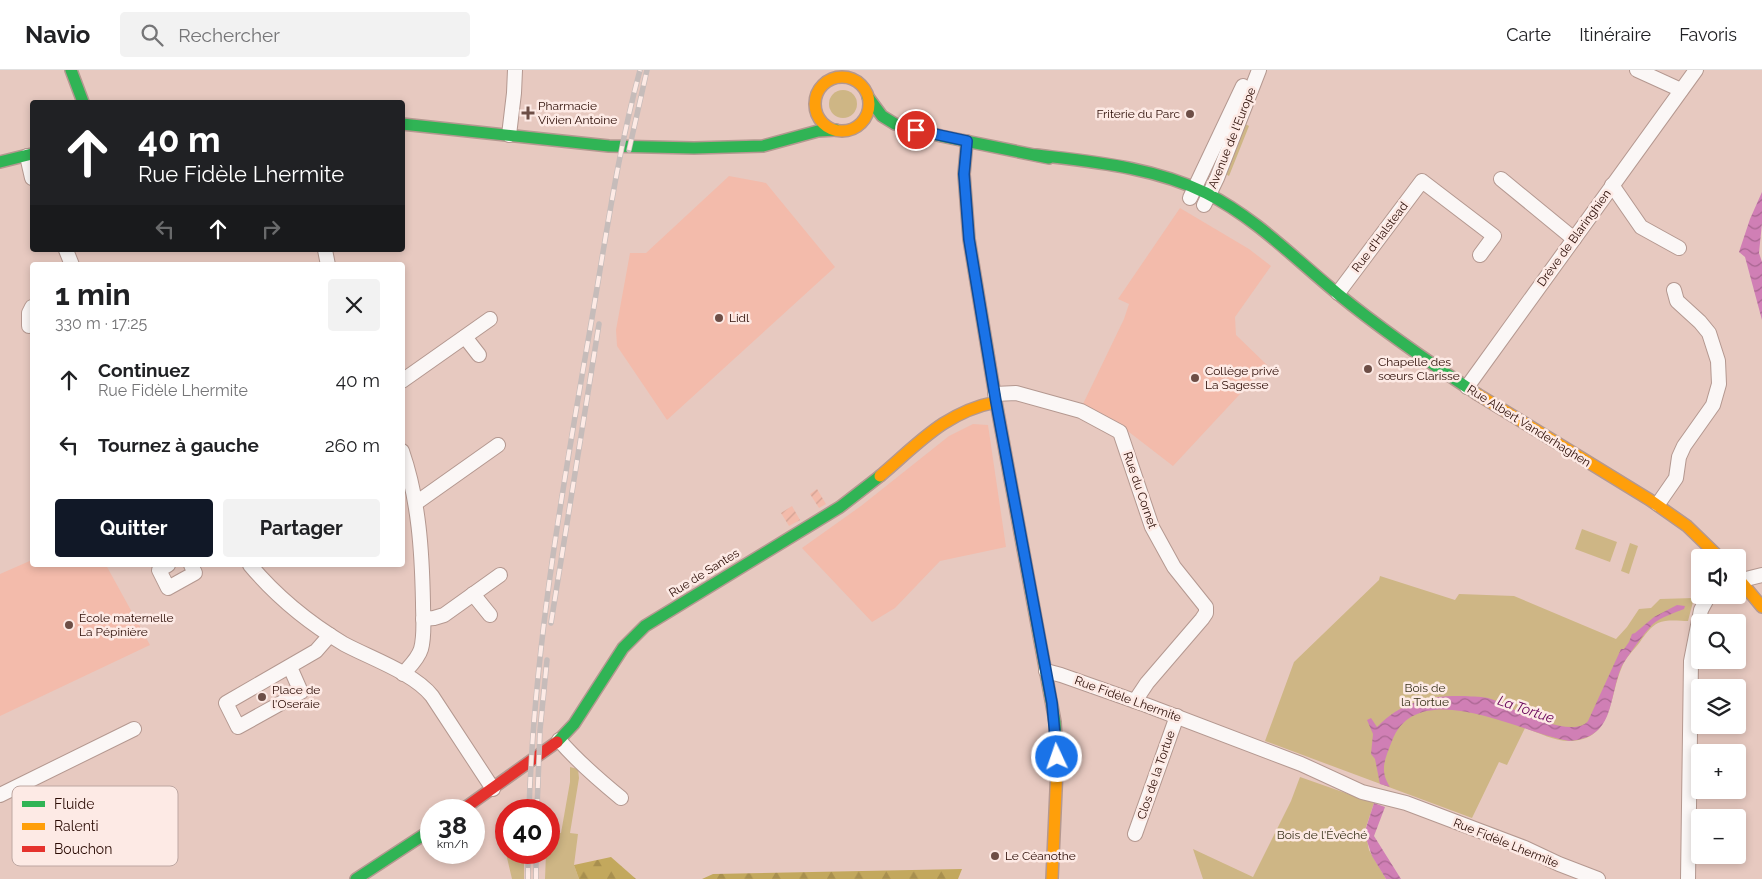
<!DOCTYPE html>
<html lang="fr">
<meta charset="utf-8">
<style>
body{margin:0;font-family:Raleway,sans-serif;background:#f2f2f2;color:#202124;height:100vh;display:flex;flex-direction:column;font-size:19px;white-space:nowrap}
*{box-sizing:border-box;margin:0}
p{font-size:16px;color:#757577}
.icon{flex:none;width:28px;height:28px;fill:none;stroke:currentColor;stroke-width:2;stroke-linecap:round;stroke-linejoin:round}
.map{position:relative;flex:1;overflow:hidden}
.panel{position:absolute;left:30px;top:192px;width:375px;height:305px;display:flex;flex-direction:column;background:#fff;border-radius:5px;box-shadow:0 2px 8px #0003}
.panel>*{flex:none}
.guide{position:absolute;left:30px;top:30px;width:375px;height:152px;border-radius:5px;box-shadow:0 2px 8px #0003;background:#202124;color:#fff;overflow:hidden}
.controls{position:absolute;left:1691px;top:479px;display:grid;gap:10px}
.controls a{display:grid;place-items:center;width:55px;height:55px;border-radius:5px;background:#fff;box-shadow:0 2px 8px #0003;font-size:25px}
.speed{position:absolute;left:420px;top:729px;display:flex;gap:10px;font-size:25px;font-weight:700;text-align:center}
.speed>*{display:grid;place-content:center;width:65px;height:65px;border-radius:50%;background:#fff;box-shadow:0 2px 8px #0003;line-height:1}
.speed small{font-size:12px;font-weight:400}
.speed .limit{border:8px solid #d22;background:#fff;color:#111}
.pin{position:absolute;display:grid;place-items:center;width:42px;height:42px;color:#fff;margin:-21px;border:2px solid #fff;border-radius:50%;box-shadow:0 1px 5px #0007}
.me{position:absolute;width:55px;margin:-28px;rotate:357deg;stroke-linejoin:round;filter:drop-shadow(0 0 4px #0008)}
.turn{display:flex;align-items:center;gap:18px;height:105px;padding:0 25px;font-size:22px}
.turn .icon{width:65px;height:65px;stroke-width:2.5}
.turn b{display:block;font-size:35px;line-height:42px}
.lanes{display:flex;align-items:center;height:48px;padding:0 25px;background:#0003;justify-content:center;gap:25px;direction:ltr}
.lanes .off{opacity:.35}
.round{display:grid;place-items:center;flex:none;width:52px;height:52px;border-radius:5px;background:#f2f2f2}
.head{display:flex;align-items:center;justify-content:space-between;height:85px;padding:0 25px}
h1{font-size:30px;font-weight:700;line-height:38px}
.primary-button{display:flex;gap:10px;margin-top:auto;padding:10px 25px}
.primary-button a{flex:1;height:58px;border-radius:5px;background:#111827;color:#fff;font-size:20px;font-weight:700;line-height:58px;text-align:center}
.primary-button a+a{background:#f2f2f2;color:#202124}
ul{padding:0;list-style:none}
li{display:flex;align-items:center;gap:15px;height:65px;padding:0 25px}
li div{flex:1}
li b{display:block;font-size:19px}
li em{font-style:normal}
header{display:flex;align-items:center;gap:30px;box-sizing:border-box;height:70px;padding:0 25px;background:#fff;border-bottom:1px solid #e0e0e0}
header strong{font-size:24px}
nav{display:flex;gap:28px;margin-inline-start:auto;font-size:18px}
.search{width:350px;height:45px;background:#f2f2f2;display:flex;align-items:center;gap:12px;box-sizing:border-box;padding:0 18px;border-radius:5px;color:#757577;font-size:19px}
.map>svg:first-child{display:block}
</style>
<header>
<strong>Navio</strong>
<div class="search"><svg class="icon" aria-label="search" viewBox="0 0 24 24"><circle cx="10" cy="10" r="6"/><path d="M15 15l6 6"/></svg>Rechercher</div>
<nav><a>Carte</a><a>Itinéraire</a><a>Favoris</a></nav>
</header>
<div class="map">
<svg width="1762" height="809" viewBox="0 0 1762 809">
<defs>
<pattern id="industrial-furrows" width="10" height="10" patternUnits="userSpaceOnUse" patternTransform="scale(1.25)"><rect width="10" height="10" fill="#f3bbab"/><path d="M-1 1l2-2M0 10L10 0M9 11l2-2" fill="none" stroke="#d0a092"/></pattern>
<pattern id="forest-firs" width="22" height="20" patternUnits="userSpaceOnUse" patternTransform="scale(1.25)"><rect width="22" height="20" fill="#c3a85d"/><path d="M5 1l3.5 6h-7zM16 11l3.5 6h-7z" fill="#a88f4f"/></pattern>
<pattern id="water-waves" width="16" height="10" patternUnits="userSpaceOnUse" patternTransform="scale(1.25)"><rect width="16" height="10" fill="#d07fb5"/><path d="M0 5q4-4 8 0t8 0" fill="none" stroke="#a96691"/></pattern>
</defs>
<rect width="100%" height="100%" fill="#e7c9c0"/>
<g fill="#f3bbab">
<polygon points="729,106 766,113 835,197 667,350 617,276 616,260 630,183 646,183"/>
<polygon points="1180,138 1249,179 1271,196 1235,247 1236,265 1267,295 1173,396 1129,362 1083,334 1124,249 1129,234 1118,229"/>
<polygon points="973,354 988,355 1006,477 940,491 895,538 872,552 802,478 861,436 949,366"/>
<polygon points="32,490 32,495 106,495 150,575 0,646 0,504"/>
</g>
<g fill="url(#industrial-furrows)">
<polygon points="817,419 826,434 819,438 810,424"/>
<polygon points="792,436 800,450 789,456 781,443"/>
</g>
<g fill="#ceb685">
<circle cx="843" cy="34" r="14"/>
<polygon points="1241,52 1249,56 1229,106 1224,103"/>
<polygon points="1582,459 1617,472 1610,492 1575,479"/>
<polygon points="1630,473 1638,476 1629,504 1621,501"/>
<path d="M1380 506 1455 530 1459 524 1514 526 1616 569 1627 557 1639 539 1651 538 1660 529 1694 528 1688 551C1679 551 1667 549 1658 553 1651 556 1644 566 1640 572 1634 580 1625 588 1622 597 1609 626 1613 671 1569 671 1555 671 1539 663 1525 658L1507 695 1499 692 1472 748 1265 671 1294 592 1379 510Z"/>
<polygon points="570,697 578,699 579,708 570,763 578,764 574,795 579,809 545,809 546,783 549,782 549,762 561,763 570,712"/>
<polygon points="1300,707 1374,733 1365,760 1369,780 1386,809 1203,809 1193,779 1253,807 1291,731"/>
<polygon points="504,775 506,775 506,782 524,783 524,809 512,809"/>
</g>
<g fill="url(#forest-firs)">
<polygon points="611,787 636,809 579,809 574,795"/>
<polygon points="962,799 958,809 702,809 713,804"/>
</g>
<g fill="url(#water-waves)">
<polygon points="1762,122 1762,153 1759,183 1762,192 1762,250 1745,187 1739,182 1750,149"/>
<path d="M1677 535 1685 536 1684 539C1674 543 1661 547 1653 554 1646 561 1625 589 1621 598 1608 630 1615 668 1569 671 1523 664 1418 604 1392 671 1385 689 1379 700 1390 717L1380 714 1375 689 1371 684 1373 664 1367 650 1371 648 1377 657C1402 631 1430 625 1465 626 1473 627 1483 626 1491 629 1501 632 1510 638 1519 642 1534 649 1576 666 1588 651L1621 579H1624L1629 572 1632 564 1635 563 1654 547Z"/>
<polygon points="1374,733 1385,737 1374,766 1401,809 1386,809 1372,786 1366,768 1365,761"/>
</g>
<g fill="none" stroke-linecap="round" stroke-linejoin="round">
<g stroke="#b49890" stroke-width="16">
<g id="street">
<polyline points="1637,0 1681,20"/>
<polyline points="509,65 514,23 515,0"/>
<polyline points="27,86 32,108"/>
<polyline points="1501,109 1574,169"/>
<polyline points="1612,115 1641,157 1679,178"/>
<polyline points="1190,128 1243,16"/>
<polyline points="1204,135 1217,108 1259,0"/>
<polyline points="66,180 72,195"/>
<polyline points="325,180 328,195"/>
<polyline points="1338,223 1422,111 1494,166 1480,185"/>
<polyline points="29,256 29,243 32,237"/>
<polyline points="465,267 479,285"/>
<polyline points="402,311 490,249"/>
<polyline points="1467,317 1696,0"/>
<polyline points="995,324 1016,323 1081,341 1120,362 1152,457 1174,497 1206,537 1206,543 1202,549 1147,613 1135,631"/>
<path d="M402 381C419 430 422 482 423 533 423 548 425 565 421 579 418 589 409 597 403 604"/>
<polyline points="416,433 498,375"/>
<polyline points="1658,434 1676,408 1679,387 1684,376 1713,335 1719,314 1718,291 1709,263 1700,252 1677,231 1674,220"/>
<polyline points="168,495 159,500 168,518 195,503 191,495"/>
<path d="M250 495C276 526 309 553 344 574 370 588 414 603 432 626L493 719"/>
<polyline points="1738,511 1762,505"/>
<polyline points="473,524 490,545"/>
<polyline points="423,549 434,548 444,545 500,505"/>
<polyline points="290,597 301,622 238,657 226,633 316,581 330,565"/>
<polyline points="1046,601 1061,605 1146,635 1301,694 1362,722 1406,733 1525,778 1559,794 1598,809"/>
<path d="M559 670C578 692 599 710 621 728"/>
<polyline points="0,725 134,659"/>
<polyline points="1135,764 1177,646"/>
<polyline points="1688,809 1691,591 1701,540 1709,525"/>
</g>
</g>
<g stroke="#b49890" stroke-width="14">
<g id="fast">
<polyline points="71,0 83,32"/>
<polyline points="868,27 882,46 895,54 941,66 1049,88"/>
<polyline points="402,54 609,76 694,78 763,76 818,61 836,60"/>
<polyline points="967,71 964,104 969,169 996,332 1055,652 1056,669"/>
<path d="M1036 85C1094 92 1153 97 1206 123 1256 148 1295 189 1338 224 1382 260 1430 293 1477 324"/>
<polyline points="0,92 32,84"/>
<polyline points="557,672 574,654 623,578 645,556 840,437 880,406"/>
<polyline points="356,809 431,760"/>
</g>
</g>
<g stroke="#b49890" stroke-width="14">
<g id="slow">
<circle cx="842" cy="34" r="27"/>
<polyline points="1477,324 1650,430 1687,456 1720,488"/>
<path d="M880 406C918 374 945 342 996 332"/>
<polyline points="1738,508 1762,537"/>
<polyline points="1052,809 1057,698 1056,669"/>
</g>
</g>
<g stroke="#b49890" stroke-width="14">
<polyline id="jam" points="462,740 557,672"/>
</g>
<use href="#street" stroke="#fbf7f6" stroke-width="14"/>
<use href="#fast" stroke="#30b455" stroke-width="11"/>
<use href="#slow" stroke="#ff9f0a" stroke-width="11"/>
<use href="#jam" stroke="#e5322d" stroke-width="11"/>
<g stroke="#c6bcba" stroke-width="5.5">
<g id="rail">
<polyline points="629,80 647,0"/>
<polyline points="551,553 599,254"/>
<path d="M529 740C534 582 561 427 588 271 604 181 616 89 640 0"/>
<polyline points="537,740 540,660 547,590"/>
<polyline points="528,809 528,782"/>
<polyline points="536,809 536,782"/>
</g>
</g>
<use href="#rail" stroke="#fdeae5" stroke-width="4" stroke-dasharray="11" stroke-linecap="butt"/>
</g>
<g fill="none" stroke-linecap="round" stroke-linejoin="round">
<g stroke="#114b97" stroke-width="12">
<polyline id="route" points="916,60 967,71 964,104 969,169 996,332 1052,633 1057,687"/>
</g>
<use href="#route" stroke="#1a73e8" stroke-width="9"/>
</g>
<g fill="#6d4e46" stroke="#fdeae5" stroke-width="2">
<path d="M525.5 35.5h5v5h5v5h-5v5h-5v-5h-5v-5h5z"/>
<circle cx="1190" cy="44" r="5"/>
<circle cx="719" cy="248" r="5"/>
<circle cx="1368" cy="299" r="5"/>
<circle cx="1195" cy="308" r="5"/>
<circle cx="69" cy="555" r="5"/>
<circle cx="262" cy="627" r="5"/>
<circle cx="995" cy="786" r="5"/>
</g>
<g text-anchor="middle" dominant-baseline="central" stroke-width="5" stroke-linejoin="round" paint-order="stroke">
<g font-size="12" fill="#2b0c05" stroke="#fdeae5" text-anchor="start">
<text x="538" y="36">Pharmacie<tspan x="538" dy="14">Vivien Antoine</tspan></text>
<text x="1180" y="44" text-anchor="end">Friterie du Parc</text>
<text x="729" y="248">Lidl</text>
<text x="1378" y="292">Chapelle des<tspan x="1378" dy="14">sœurs Clarisse</tspan></text>
<text x="1205" y="301">Collège privé<tspan x="1205" dy="14">La Sagesse</tspan></text>
<text x="79" y="548">École maternelle<tspan x="79" dy="14">La Pépinière</tspan></text>
<text x="272" y="620">Place de<tspan x="272" dy="14">l'Oseraie</tspan></text>
<text x="1005" y="786">Le Céanothe</text>
</g>
<g font-size="12" fill="#2b0c05" stroke="#fdeae5">
<text transform="translate(1232 68) rotate(-68)">Avenue de l'Europe</text>
<text transform="translate(1380 167) rotate(-53)">Rue d'Halstead</text>
<text transform="translate(1574 168) rotate(-54)">Drève de Blaringhien</text>
<text transform="translate(1529 356) rotate(32)">Rue Albert Vanderhaghen</text>
<text transform="translate(1140 420) rotate(71)">Rue du Cornet</text>
<text transform="translate(704 503) rotate(-32)">Rue de Santes</text>
<text transform="translate(1128 629) rotate(20)">Rue Fidèle Lhermite</text>
<text transform="translate(1156 705) rotate(-71)">Clos de la Tortue</text>
<text transform="translate(1506 773) rotate(22)">Rue Fidèle Lhermite</text>
</g>
<g font-size="12" fill="#373119" stroke="#fdeae5">
<text x="1425" y="618">Bois de<tspan x="1425" dy="14">la Tortue</tspan></text>
<text x="1322" y="765">Bois de l'Évêché</text>
</g>
<g font-size="14" font-style="italic" fill="#660158" stroke="#fdeae5">
<text transform="translate(1526 639) rotate(19)">La Tortue</text>
</g>
</g>
<rect x="12" y="716" width="166" height="80" rx="8" fill="#fdeae5" stroke="#bea7a2" stroke-width="1"/>
<rect x="22" y="731" width="23" height="6" fill="#30b455"/>
<rect x="22" y="753" width="23" height="7" fill="#ff9f0a"/>
<rect x="22" y="776" width="23" height="6" fill="#e5322d"/>
<g font-size="14" fill="#2b0c05">
<text x="54" y="739">Fluide</text>
<text x="54" y="761">Ralenti</text>
<text x="54" y="784">Bouchon</text>
</g>
</svg>
<div class="controls">
<a><svg class="icon" aria-label="sound" viewBox="0 0 24 24"><path d="M4 9h4l5-4v14l-5-4H4zM17 9q2 3 0 6"/></svg></a>
<a><svg class="icon" aria-label="search" viewBox="0 0 24 24"><circle cx="10" cy="10" r="6"/><path d="M15 15l6 6"/></svg></a>
<a><svg class="icon" aria-label="layers" viewBox="0 0 24 24"><path d="M12 4l9 5-9 5-9-5zM3 14l9 5 9-5"/></svg></a>
<a>+</a>
<a>−</a>
</div>
<div class="speed"><div>38<small>km/h</small></div><div class="limit">40</div></div>
<div class="pin" style="left:916px;top:60px;background:#d93025"><svg class="icon" aria-label="arrive" viewBox="0 0 24 24"><path d="M6 21V4h12l-3 4 3 4H6"/></svg></div>
<svg class="me" style="left:1057px;top:687px" viewBox="-20 -20 40 40"><circle r="17" fill="#1a73e8" stroke="#fff" stroke-width="3"/><path d="M0-11L8 9 0 5-8 9z" fill="#fff"/></svg>
<div class="guide">
<div class="turn"><svg class="icon" aria-label="ahead" viewBox="0 0 24 24"><path d="M12 20V5M6 11l6-6 6 6"/></svg><div><b>40 m</b>Rue Fidèle Lhermite</div></div>
<div class="lanes"><svg class="icon off" aria-label="left" viewBox="0 0 24 24"><path d="M17 20v-9H6M10 6l-5 5 5 5"/></svg><svg class="icon" aria-label="ahead" viewBox="0 0 24 24"><path d="M12 20V5M6 11l6-6 6 6"/></svg><svg class="icon off" aria-label="right" viewBox="0 0 24 24"><path d="M7 20v-9h11M14 6l5 5-5 5"/></svg></div>
</div>
<section class="panel">
<div class="head"><div><h1>1 min</h1><p>330 m · 17:25</p></div><a class="round"><svg class="icon" aria-label="close" viewBox="0 0 24 24"><path d="M6 6l12 12M18 6L6 18"/></svg></a></div>
<ul>
<li><svg class="icon" aria-label="ahead" viewBox="0 0 24 24"><path d="M12 20V5M6 11l6-6 6 6"/></svg><div><b>Continuez</b><p>Rue Fidèle Lhermite</p></div><em>40 m</em></li>
<li><svg class="icon" aria-label="left" viewBox="0 0 24 24"><path d="M17 20v-9H6M10 6l-5 5 5 5"/></svg><div><b>Tournez à gauche</b></div><em>260 m</em></li>
</ul>
<div class="primary-button"><a>Quitter</a><a>Partager</a></div>
</section>
</div>
